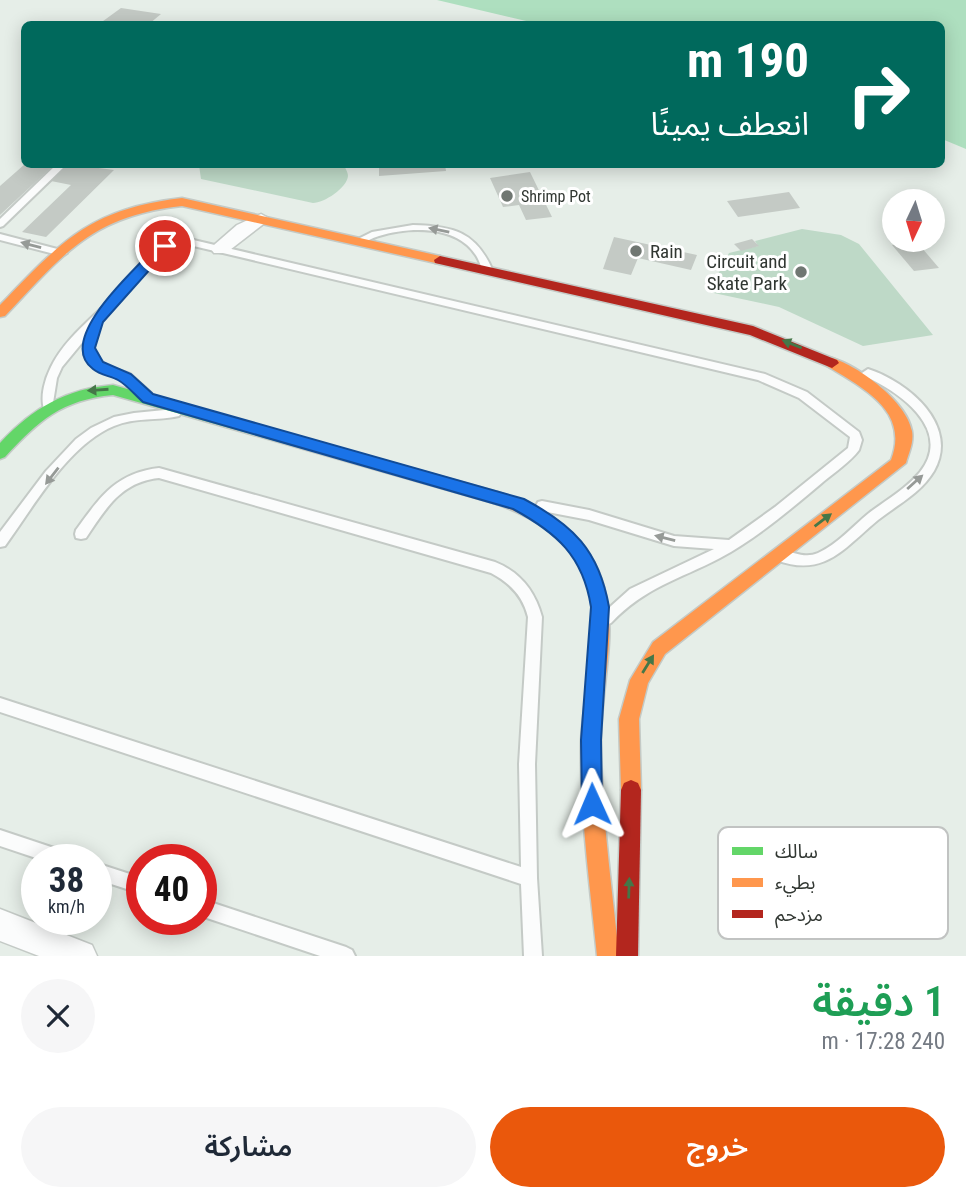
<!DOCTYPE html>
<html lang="ar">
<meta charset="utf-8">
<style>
body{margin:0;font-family:"Roboto Condensed","Noto Sans Arabic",sans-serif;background:#f6f6f7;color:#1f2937;direction:rtl;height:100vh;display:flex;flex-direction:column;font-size:26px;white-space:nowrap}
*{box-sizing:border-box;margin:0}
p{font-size:23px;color:#747a83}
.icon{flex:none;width:38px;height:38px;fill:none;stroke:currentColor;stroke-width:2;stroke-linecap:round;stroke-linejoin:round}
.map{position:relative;height:956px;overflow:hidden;direction:ltr}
.details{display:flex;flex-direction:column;background:#fff;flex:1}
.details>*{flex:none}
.banner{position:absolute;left:21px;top:21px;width:924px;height:147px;border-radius:10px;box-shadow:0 4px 18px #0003;direction:rtl;background:#00695c;color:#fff;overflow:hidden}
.needle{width:46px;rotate:184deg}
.tools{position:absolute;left:882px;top:189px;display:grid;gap:14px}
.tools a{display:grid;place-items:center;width:63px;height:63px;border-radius:50%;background:#fff;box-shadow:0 4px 18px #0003;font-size:35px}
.speed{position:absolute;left:21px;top:844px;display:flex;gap:14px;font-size:35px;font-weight:700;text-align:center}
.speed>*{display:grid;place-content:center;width:91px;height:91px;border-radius:50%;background:#fff;box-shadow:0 4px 18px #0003;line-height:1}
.speed small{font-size:18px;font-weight:400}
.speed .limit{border:10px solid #d22;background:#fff;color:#111}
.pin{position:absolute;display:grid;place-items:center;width:60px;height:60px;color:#fff;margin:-30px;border:4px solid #fff;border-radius:50%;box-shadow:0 2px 7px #0007}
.me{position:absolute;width:77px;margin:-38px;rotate:359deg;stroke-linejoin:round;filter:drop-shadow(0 0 5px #0008)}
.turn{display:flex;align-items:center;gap:24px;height:147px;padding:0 21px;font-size:32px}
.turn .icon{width:91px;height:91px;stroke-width:2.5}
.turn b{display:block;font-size:49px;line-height:60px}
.round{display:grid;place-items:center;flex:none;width:74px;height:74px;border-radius:37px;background:#f6f6f7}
.head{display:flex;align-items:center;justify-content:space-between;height:119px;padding:0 21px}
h1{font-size:42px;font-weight:600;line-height:52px;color:#1e9e55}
.cta{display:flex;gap:14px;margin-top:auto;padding:14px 21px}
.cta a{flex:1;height:80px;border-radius:42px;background:#ea580c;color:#fff;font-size:28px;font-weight:600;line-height:80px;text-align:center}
.cta a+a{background:#f6f6f7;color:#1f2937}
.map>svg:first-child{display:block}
</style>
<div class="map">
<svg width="966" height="956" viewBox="0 0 966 956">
<rect width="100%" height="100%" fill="#e6eee8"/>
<g fill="#bed9c7">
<path d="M199 165H344C345 168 348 172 348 176 347 188 324 203 313 203L201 179Z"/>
<polygon points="802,229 841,235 859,244 933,335 863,346 779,307 709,292 729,253 758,246 755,241"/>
</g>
<polygon fill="#aedfbf" points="437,0 966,0 966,149 942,139 942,24 539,24"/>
<g fill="#c4cac5">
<polygon points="121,8 161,14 149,24 99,24"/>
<polygon points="25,164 55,164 0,215 0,186"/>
<polygon points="68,164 114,170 46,237 22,232 71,185 51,181"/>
<polygon points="379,164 445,164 446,171 379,176"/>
<polygon points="530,172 552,217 526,220 519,205 503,207 490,178"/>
<polygon points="789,192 800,208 738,217 727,201"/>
<polygon points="614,237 697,255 691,270 638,258 631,275 603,269"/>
<polygon points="752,239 759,246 741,251 734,244"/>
<polygon points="916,241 939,268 914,271 892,245"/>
</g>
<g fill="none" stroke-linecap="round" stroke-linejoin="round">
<g stroke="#c4cac6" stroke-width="4">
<g id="lane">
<polygon points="57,164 65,166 3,226 0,227 0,219"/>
<path d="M413 225C454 226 476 232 493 271L492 273H484C481 267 479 259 475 254 455 225 409 227 379 236 372 238 366 242 359 244L354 241 372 232Z"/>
<polygon points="0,234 65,251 67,253 62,256 0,240"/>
<path d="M185 238 765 374 807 392 859 432 862 440 859 450C850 462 835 472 823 482 791 509 757 538 720 558 678 580 645 587 611 623L606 625 601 623 599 619 601 615 630 589 714 549 674 546 589 520 542 511 538 510 536 506 538 502 542 501 589 510 674 536 729 540 775 507 848 448 850 437 799 398 758 380 185 244 173 246 163 251 101 322 93 348 98 359 109 367 130 374 151 393 153 396 151 399H143C136 393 129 384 121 380 102 369 76 369 86 338L62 367 57 378 52 409H44C40 396 45 379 51 367 65 338 94 317 116 294 128 280 144 255 159 245 167 240 176 239 185 238Z"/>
<path d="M868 369C908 382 960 425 934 471 921 493 897 505 878 520 844 548 825 578 776 560L774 556 776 552C790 548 802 560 818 553 838 544 853 526 869 513 886 500 906 489 920 472 954 429 898 391 864 376L862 373Z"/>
<path d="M175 409 181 413 179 416C158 421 135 417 114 426 68 445 34 506 5 546L0 547V532L46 471 76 439 91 428 114 417 134 413Z"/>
<path d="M159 468 495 562C520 572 535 591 542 617L535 764 537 878 542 956H524L521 884 0 712V698L521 867 519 764 528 617C523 596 510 583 491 573L159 478C121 482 106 508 86 538L81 539 76 538 75 534 76 530C100 497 116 473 159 468Z"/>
<polygon points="0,830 69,853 71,859 39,859 0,846"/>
<polygon points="96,863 142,878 142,894 96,879"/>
<polygon points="201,899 346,947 352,950 355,956 320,956 201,916"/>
</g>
</g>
<g stroke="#c4cac6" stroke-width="3">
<g id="street">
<polygon points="261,214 270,219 226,253 214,253 211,249 214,245 237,225"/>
<polygon points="0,909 92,945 97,956 39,956 0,941"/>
</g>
</g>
<g stroke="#c4cac6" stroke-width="3">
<path id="fast" d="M113 385 497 492 503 494 505 498 503 502 497 504 113 395C62 400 39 420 5 457L0 459V443C33 408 65 389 113 385Z"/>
</g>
<g stroke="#c4cac6" stroke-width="3">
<g id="slow">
<path d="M182 198 440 256 446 260 440 264 182 206C91 216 64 254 5 316L0 317V305C62 241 89 209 182 198Z"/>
<path d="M832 358C859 366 907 402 912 431 914 443 909 452 906 463L665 654 648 683 639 719 641 790 638 797 631 800 624 797 621 790 619 719 630 680 653 642 891 460C910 411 863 388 827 366L825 363 827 360Z"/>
<path d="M497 492C573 516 614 560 609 643 607 678 600 714 601 749 602 819 612 887 619 956H597C590 886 580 815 581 744 582 689 607 623 582 571 564 534 529 515 491 502L489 498 491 494Z"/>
</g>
</g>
<g stroke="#c4cac6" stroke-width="3">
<g id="jam">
<polygon points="440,256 753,326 837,360 839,363 832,368 750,335 435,263 434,260"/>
<polygon points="631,780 638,783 641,790 638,956 616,956 621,790 624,783"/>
</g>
</g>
<use href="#lane" fill="#fbfcfc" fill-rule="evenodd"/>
<use href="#street" fill="#fbfcfc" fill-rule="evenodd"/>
<use href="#fast" fill="#63d668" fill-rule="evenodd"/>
<use href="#slow" fill="#ff974d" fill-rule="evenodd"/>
<use href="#jam" fill="#b3261e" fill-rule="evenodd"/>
</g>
<defs><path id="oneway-solid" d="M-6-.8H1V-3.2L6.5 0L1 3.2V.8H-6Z" transform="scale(1.75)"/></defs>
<g fill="#969a97">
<use href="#oneway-solid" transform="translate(439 230) rotate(-168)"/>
<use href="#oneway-solid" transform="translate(31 245) rotate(-165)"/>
<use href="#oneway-solid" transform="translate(52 476) rotate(128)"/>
<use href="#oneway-solid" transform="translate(915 482) rotate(-42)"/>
<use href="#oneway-solid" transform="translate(665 538) rotate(-166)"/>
</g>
<g fill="#457748">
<use href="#oneway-solid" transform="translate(792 344) rotate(-158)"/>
<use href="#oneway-solid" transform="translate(98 390) rotate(176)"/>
<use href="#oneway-solid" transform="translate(823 520) rotate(-37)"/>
<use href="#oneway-solid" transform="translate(648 664) rotate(-58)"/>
<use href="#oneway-solid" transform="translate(629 888) rotate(-88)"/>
</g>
<path fill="#1a73e8" stroke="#114b97" stroke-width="2" d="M165 242 171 246 169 248 103 322 95 348 103 362 131 374 153 394 524 499C573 525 599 550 609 607L601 740 602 804 599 811 592 814 585 811 582 804 581 740 591 607C583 556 557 533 513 509L143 402C135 395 127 385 118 380 111 376 100 375 93 369 53 339 140 265 160 243Z"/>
<g fill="#707772" stroke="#fff" stroke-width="2.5">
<circle cx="507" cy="196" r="7"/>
<circle cx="636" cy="251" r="7"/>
<circle cx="801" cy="272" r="7"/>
</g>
<g text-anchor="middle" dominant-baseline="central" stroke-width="6" stroke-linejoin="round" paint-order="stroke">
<g font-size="16" fill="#313732" stroke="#fff" text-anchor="start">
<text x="521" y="196">Shrimp Pot</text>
</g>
<g font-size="19" fill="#313732" stroke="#fff" text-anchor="start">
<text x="650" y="251">Rain</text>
<text x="787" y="261" text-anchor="end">Circuit and<tspan x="787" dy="22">Skate Park</tspan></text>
</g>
</g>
<rect x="718" y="827" width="230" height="112" rx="10" fill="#fff" stroke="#c1c3c2" stroke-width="2"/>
<rect x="732" y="847" width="31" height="8" fill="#63d668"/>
<rect x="732" y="878" width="31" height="9" fill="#ff974d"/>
<rect x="732" y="910" width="31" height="8" fill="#b3261e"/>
<g font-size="19" fill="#313732">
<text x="775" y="858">سالك</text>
<text x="775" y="889">بطيء</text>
<text x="775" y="921">مزدحم</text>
</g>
</svg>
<div class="tools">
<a><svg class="needle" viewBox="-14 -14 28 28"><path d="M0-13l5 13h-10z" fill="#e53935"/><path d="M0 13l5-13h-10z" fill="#747a83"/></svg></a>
</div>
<div class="speed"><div>38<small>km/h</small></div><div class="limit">40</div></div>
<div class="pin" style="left:165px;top:246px;background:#d93025"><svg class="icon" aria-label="arrive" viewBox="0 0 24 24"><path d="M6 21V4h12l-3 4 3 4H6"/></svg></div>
<svg class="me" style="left:592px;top:804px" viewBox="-20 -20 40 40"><path d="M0-17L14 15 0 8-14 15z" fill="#1a73e8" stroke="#fff" stroke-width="4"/></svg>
<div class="banner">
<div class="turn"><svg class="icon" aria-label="right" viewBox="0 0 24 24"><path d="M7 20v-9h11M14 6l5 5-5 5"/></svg><div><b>190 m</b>انعطف يمينًا</div></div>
</div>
</div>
<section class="details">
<div class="head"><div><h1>1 دقيقة</h1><p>240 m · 17:28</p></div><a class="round"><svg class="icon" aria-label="close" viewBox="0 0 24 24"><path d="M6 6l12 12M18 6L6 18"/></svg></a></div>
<div class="cta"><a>خروج</a><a>مشاركة</a></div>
</section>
